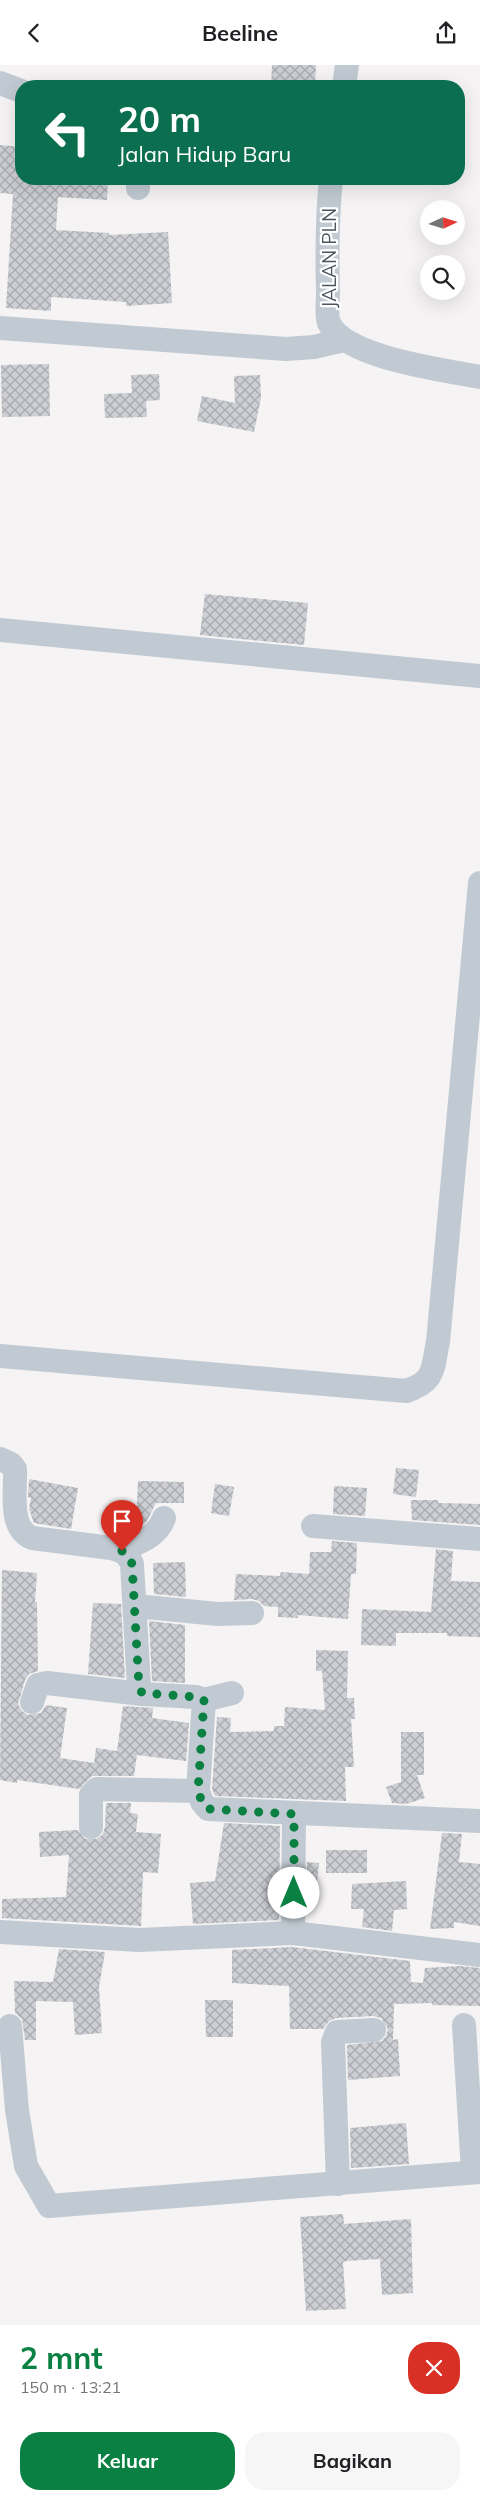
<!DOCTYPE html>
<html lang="id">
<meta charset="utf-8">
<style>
body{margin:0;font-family:Mulish,sans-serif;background:#f6f6f6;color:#202124;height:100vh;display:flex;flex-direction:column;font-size:19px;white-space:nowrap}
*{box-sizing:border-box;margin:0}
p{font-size:16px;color:#757577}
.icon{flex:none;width:28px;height:28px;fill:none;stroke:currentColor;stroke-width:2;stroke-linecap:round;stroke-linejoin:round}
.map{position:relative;height:2260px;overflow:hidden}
.panel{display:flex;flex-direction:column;background:#fff;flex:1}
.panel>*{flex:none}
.top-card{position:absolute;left:15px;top:15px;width:450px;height:105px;border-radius:20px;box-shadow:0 5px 20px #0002;background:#0b6e4f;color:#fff;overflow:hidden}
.needle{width:32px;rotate:86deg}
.buttons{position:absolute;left:420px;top:135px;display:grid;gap:10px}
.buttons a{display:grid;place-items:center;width:45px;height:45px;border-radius:50%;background:#fff;box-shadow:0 5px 20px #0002;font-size:25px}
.pin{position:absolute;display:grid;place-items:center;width:42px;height:42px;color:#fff;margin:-51px -21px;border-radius:50% 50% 50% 0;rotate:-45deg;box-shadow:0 0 5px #0007}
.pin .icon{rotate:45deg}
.me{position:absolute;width:55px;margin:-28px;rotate:0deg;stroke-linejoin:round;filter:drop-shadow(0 0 4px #0008)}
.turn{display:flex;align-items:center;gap:18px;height:105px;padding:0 20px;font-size:22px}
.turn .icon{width:65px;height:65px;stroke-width:2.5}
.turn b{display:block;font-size:35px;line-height:42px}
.round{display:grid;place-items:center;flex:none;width:52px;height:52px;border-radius:20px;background:#f6f6f6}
.head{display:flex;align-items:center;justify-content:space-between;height:85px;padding:0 20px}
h1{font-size:30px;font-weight:700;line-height:38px;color:#0b8043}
.button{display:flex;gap:10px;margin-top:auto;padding:10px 20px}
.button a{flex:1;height:58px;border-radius:20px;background:#0b8043;color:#fff;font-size:20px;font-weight:700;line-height:58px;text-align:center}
.button a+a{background:#f6f6f6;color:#202124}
header{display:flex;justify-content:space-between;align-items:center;height:65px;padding:0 20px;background:#fff;font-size:22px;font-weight:700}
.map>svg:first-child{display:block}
</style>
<header><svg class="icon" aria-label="back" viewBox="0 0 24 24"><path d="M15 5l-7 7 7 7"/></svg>Beeline<svg class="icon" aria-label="share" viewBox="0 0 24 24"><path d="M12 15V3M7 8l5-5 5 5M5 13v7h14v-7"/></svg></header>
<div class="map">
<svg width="480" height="2260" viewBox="0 0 480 2260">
<defs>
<pattern id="building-cross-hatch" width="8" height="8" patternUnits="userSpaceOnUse" patternTransform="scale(1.25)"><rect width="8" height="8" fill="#cdcfd5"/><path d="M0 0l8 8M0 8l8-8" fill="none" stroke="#a8abb0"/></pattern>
</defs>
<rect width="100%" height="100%" fill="#f5f3f3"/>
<g fill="url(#building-cross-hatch)">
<polygon points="272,0 316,0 315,21 271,21"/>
<polygon points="0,80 21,82 21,114 108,114 107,135 58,132 56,165 109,168 109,170 168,167 172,238 126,241 126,237 51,232 51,246 6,243 13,129 0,128"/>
<polygon points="49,299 50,351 2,352 1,300"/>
<polygon points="159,309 160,335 146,336 147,352 105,353 104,329 132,328 131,310"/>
<polygon points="260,310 261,333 254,367 197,356 202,331 235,338 234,311"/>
<polygon points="205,529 308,538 304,580 200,570"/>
<polygon points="396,1403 419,1405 416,1432 393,1429"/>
<polygon points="29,1414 78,1423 71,1464 34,1458 29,1444 31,1433 28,1432"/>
<polygon points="138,1416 184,1417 184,1438 156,1438 147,1456 143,1460 136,1459"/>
<polygon points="215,1419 234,1422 229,1451 211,1448"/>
<polygon points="334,1421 367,1423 365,1451 333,1449"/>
<polygon points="411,1435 438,1435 438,1438 480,1439 480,1460 412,1455"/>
<polygon points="332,1476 357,1478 356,1509 351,1509 348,1554 298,1550 298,1553 278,1552 278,1542 264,1541 259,1536 252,1534 234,1535 236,1509 280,1511 281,1507 309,1509 310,1487 331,1487"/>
<polygon points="436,1484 453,1486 451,1516 480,1517 480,1572 447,1571 447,1568 396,1568 396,1581 361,1580 362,1544 431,1547"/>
<polygon points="185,1497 186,1532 154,1529 153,1498"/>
<polygon points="2,1505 37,1508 35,1537 37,1537 38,1606 29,1609 25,1615 18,1639 22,1646 28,1650 41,1648 46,1640 67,1643 60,1693 94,1698 96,1683 117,1686 123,1641 153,1643 152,1653 189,1658 186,1696 137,1690 134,1711 92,1711 79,1724 17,1715 17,1718 0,1715"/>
<polygon points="93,1538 121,1539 125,1613 88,1609"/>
<polygon points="149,1556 185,1560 185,1618 152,1616"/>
<polygon points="316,1585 348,1586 347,1633 354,1633 355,1654 351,1654 354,1702 345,1702 346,1736 215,1731 212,1724 217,1652 231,1653 230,1667 274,1666 274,1661 284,1661 285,1642 325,1645 322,1606 316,1606"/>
<polygon points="401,1667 424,1667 424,1710 417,1710 425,1733 406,1739 392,1738 386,1722 401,1717"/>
<polygon points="106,1738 131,1738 130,1748 138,1749 136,1767 161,1769 158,1808 143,1807 141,1861 2,1853 2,1834 66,1832 69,1790 40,1792 39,1767 78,1765 85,1774 97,1774 103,1769 105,1762"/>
<polygon points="224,1758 280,1761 279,1855 193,1859 190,1818 215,1816"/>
<polygon points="442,1768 462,1769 459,1797 480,1799 480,1861 454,1857 454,1863 430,1864"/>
<rect x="326" y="1785" width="41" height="23"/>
<polygon points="307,1797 319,1798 316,1826 307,1825"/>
<polygon points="406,1816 407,1844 394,1845 392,1866 362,1862 364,1844 351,1844 352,1819"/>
<polygon points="292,1882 410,1896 411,1917 423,1918 425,1903 460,1901 480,1903 480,1941 432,1940 432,1938 394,1939 393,1975 398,1974 400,2011 348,2015 347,1980 382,1976 386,1971 388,1964 381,1953 373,1951 336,1953 329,1956 323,1964 290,1964 289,1921 232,1918 232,1885"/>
<polygon points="59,1884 105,1887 99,1922 102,1968 75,1970 73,1937 36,1936 36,1975 25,1975 22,1954 15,1948 14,1916 53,1917"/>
<polygon points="205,1935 233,1935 233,1972 206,1972"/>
<polygon points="406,2058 409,2099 351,2103 350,2063"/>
<polygon points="343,2149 344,2159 411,2154 413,2228 382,2230 380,2194 346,2196 343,2197 346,2244 306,2246 300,2152"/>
</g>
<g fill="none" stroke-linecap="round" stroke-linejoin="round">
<g stroke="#c1cad2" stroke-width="24">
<polyline points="0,18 21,26"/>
<polyline points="344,21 347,0"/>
<path d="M331 114C327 152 327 190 328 228 328 236 326 251 329 258 345 293 445 305 480 312"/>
<polyline points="138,123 138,114"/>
<polyline points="0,263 286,284 314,282 344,275"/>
<polyline points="0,565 480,611"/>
<path d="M0 1291 406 1326C436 1316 432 1304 438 1277L480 818"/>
<path d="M0 1394 11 1399 15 1404C16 1426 8 1463 32 1473L111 1483C123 1486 127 1488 132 1499L139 1622 142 1629 196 1632 204 1635 198 1726 202 1737 208 1744 480 1756"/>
<polyline points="313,1461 480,1474"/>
<path d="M122 1485C140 1477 157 1472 164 1453"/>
<polyline points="135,1541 218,1549 252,1548"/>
<polyline points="204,1635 232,1628"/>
<polyline points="32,1637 38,1620 47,1618 142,1629"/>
<polyline points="91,1762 91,1730 97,1724 198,1726"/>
<polyline points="0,1867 139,1875 293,1868 480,1890"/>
<polyline points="293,1868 294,1749"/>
<polyline points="464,1960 473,2107"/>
<polyline points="10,1961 17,2045 26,2101 49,2141 480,2107"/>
<polyline points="338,2119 333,1977 337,1967 374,1965"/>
</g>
</g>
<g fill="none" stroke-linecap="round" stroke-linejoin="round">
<polyline stroke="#0b8043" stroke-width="9" stroke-dasharray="0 16.2" points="122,1486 129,1491 132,1499 139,1622 142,1628 196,1632 204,1635 198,1726 202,1737 208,1744 294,1749 294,1828"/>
</g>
<g text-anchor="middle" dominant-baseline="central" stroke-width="4.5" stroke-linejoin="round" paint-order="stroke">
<g font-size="19" fill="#4a5661" stroke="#fff">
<text transform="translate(329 193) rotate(-90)">JALAN PLN</text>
</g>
</g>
</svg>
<div class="buttons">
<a><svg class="needle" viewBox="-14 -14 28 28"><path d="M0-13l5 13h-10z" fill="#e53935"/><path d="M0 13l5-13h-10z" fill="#757577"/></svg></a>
<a><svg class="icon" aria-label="search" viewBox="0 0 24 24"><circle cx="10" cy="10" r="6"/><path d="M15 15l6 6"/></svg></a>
</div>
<div class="pin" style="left:122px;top:1486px;background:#d93025"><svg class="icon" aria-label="arrive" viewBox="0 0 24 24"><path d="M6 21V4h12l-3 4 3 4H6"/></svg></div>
<svg class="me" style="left:294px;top:1828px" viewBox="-20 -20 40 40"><circle r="19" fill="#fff"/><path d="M0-13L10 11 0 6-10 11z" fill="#0b8043"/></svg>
<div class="top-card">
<div class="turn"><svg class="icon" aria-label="left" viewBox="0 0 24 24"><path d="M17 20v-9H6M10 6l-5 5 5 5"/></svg><div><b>20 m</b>Jalan Hidup Baru</div></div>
</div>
</div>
<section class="panel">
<div class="head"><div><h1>2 mnt</h1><p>150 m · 13:21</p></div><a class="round" style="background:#d93025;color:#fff"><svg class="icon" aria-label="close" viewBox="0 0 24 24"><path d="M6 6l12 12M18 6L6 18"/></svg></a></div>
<div class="button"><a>Keluar</a><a>Bagikan</a></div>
</section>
